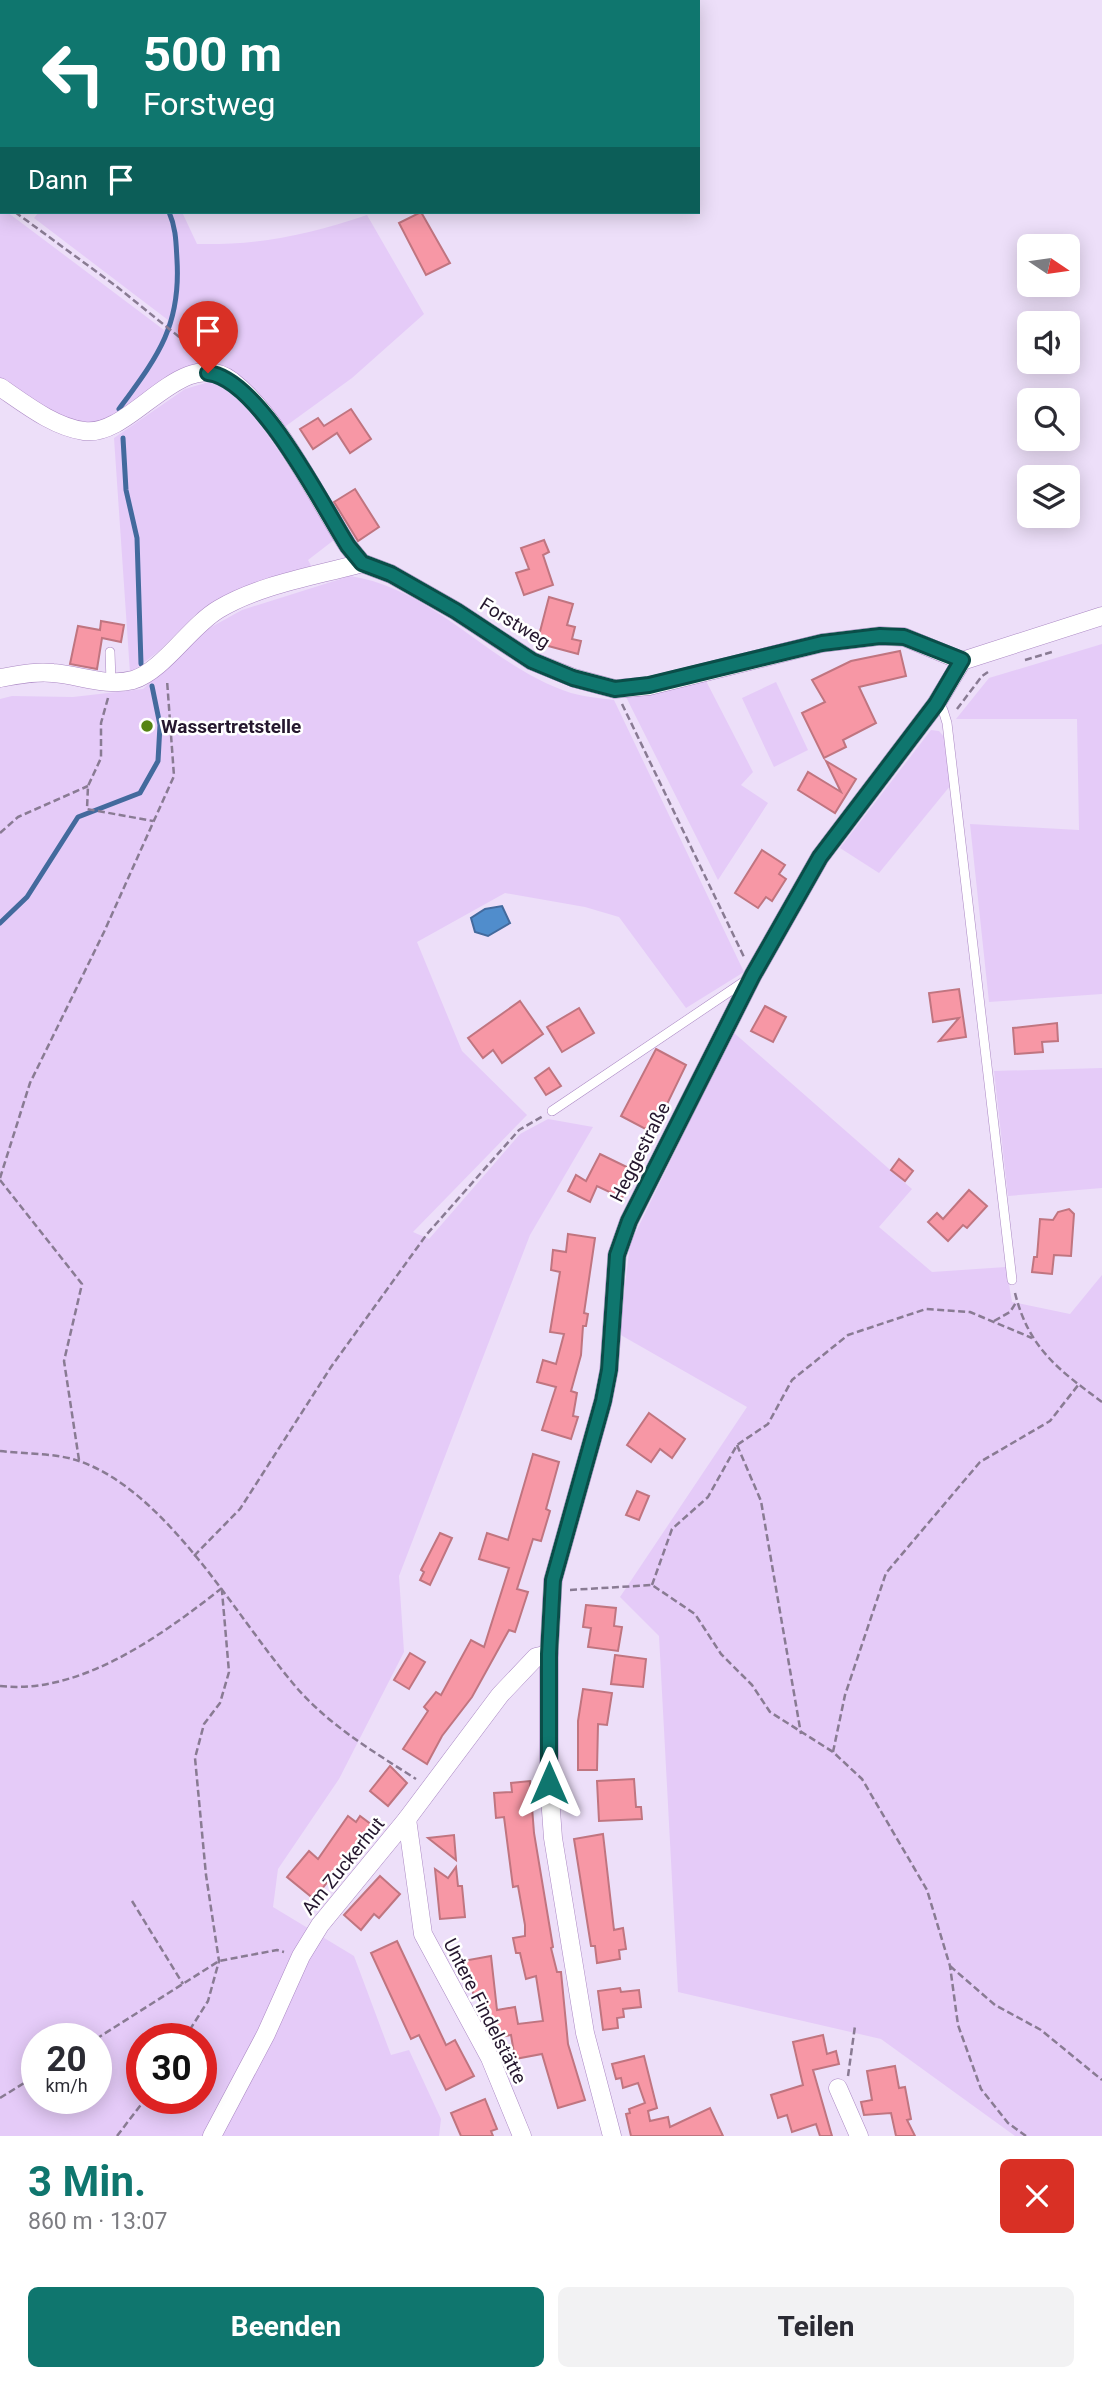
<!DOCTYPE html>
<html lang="de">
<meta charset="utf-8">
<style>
body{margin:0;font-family:Roboto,sans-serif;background:#f2f2f3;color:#2b2b33;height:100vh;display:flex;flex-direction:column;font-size:26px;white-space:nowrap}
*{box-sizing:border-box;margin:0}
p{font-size:23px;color:#7c7c81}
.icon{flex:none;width:38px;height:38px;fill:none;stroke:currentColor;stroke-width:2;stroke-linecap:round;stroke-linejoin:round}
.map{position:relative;height:2136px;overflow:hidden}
.side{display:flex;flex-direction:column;background:#fff;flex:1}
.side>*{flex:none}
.top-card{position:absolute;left:0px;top:0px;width:700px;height:214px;box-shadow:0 4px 18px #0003;background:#0f766e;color:#fff;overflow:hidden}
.needle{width:46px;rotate:103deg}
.tools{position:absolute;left:1017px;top:234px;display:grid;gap:14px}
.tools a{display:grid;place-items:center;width:63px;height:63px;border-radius:10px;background:#fff;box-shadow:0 4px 18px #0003;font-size:35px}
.speed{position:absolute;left:21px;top:2023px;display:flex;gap:14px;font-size:35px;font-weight:700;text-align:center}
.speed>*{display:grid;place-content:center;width:91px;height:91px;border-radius:50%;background:#fff;box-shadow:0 4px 18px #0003;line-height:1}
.speed small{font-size:18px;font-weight:400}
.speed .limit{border:10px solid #d22;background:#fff;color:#111}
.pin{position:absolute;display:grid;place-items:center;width:60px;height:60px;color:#fff;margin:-72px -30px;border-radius:50% 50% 50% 0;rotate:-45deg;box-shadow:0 0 7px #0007}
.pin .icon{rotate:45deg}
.me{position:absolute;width:77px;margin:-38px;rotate:0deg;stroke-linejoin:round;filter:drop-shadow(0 0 5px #0008)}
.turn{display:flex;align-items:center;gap:24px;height:147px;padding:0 28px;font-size:32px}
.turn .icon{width:91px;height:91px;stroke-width:2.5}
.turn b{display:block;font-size:49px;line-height:60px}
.then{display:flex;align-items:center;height:66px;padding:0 28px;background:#0003;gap:14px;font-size:26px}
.round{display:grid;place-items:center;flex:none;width:74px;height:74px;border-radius:10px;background:#f2f2f3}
.head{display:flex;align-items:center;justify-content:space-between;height:119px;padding:0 28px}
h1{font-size:42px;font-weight:700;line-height:52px;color:#0f766e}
.button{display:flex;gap:14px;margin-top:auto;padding:14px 28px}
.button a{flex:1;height:80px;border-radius:10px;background:#0f766e;color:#fff;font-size:28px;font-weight:700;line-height:80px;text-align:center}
.button a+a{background:#f2f2f3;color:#2b2b33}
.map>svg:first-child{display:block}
</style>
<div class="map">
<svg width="1102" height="2136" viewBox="0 0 1102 2136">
<rect width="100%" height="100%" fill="#eddff9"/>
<g fill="#e5cbf8" fill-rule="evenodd">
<polygon points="0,0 83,2 2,2 2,84"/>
<path d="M0 207 2 212H7L164 330 168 320 34 218 39 212H182L197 244C263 245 306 235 367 215L424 314 352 378 279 431 222 369 104 421C64 428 32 399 0 378Z"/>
<path d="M212 381C253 394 308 501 334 540L308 560 313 569 237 593 196 614 159 651 130 673 114 438 185 389Z"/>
<path d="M350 576C436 589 490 667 571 693 585 697 600 698 614 700L744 972 686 1008 619 917 585 907 505 893 417 942 462 1051 527 1115 413 1232 429 1239 520 1134 548 1119 593 1127 530 1235 399 1576 404 1652 339 1779 278 1869 273 1907 354 1956 391 2055 409 2050 441 2119 439 2136H0V699L12 696 73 697 143 689 204 631 242 610ZM37 2039H96V2098H37ZM142 2039H201V2098H142Z"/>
<polygon points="1102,644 1102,994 989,1002 970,824 1079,830 1077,719 956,719 989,678"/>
<polygon points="705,679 753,772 741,785 768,803 718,880 625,695"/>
<polygon points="776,682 808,750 774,767 742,698"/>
<polygon points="931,730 939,731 944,737 950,786 879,873 840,848"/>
<polygon points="733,1032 912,1189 879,1227 932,1272 1006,1267 1012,1302 1070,1314 1102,1275 1102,2136 1015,2136 881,2039 678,1992 659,1636 620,1597 747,1407 619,1334 630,1244"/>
<polygon points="1102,1068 1102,1188 1008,1196 994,1071"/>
</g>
<polygon fill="#508dcc" stroke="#436a9d" stroke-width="2" points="502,906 510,923 488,936 475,932 471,918 485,909"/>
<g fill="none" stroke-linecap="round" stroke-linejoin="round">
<g stroke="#436a9d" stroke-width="5">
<polyline points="68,0 69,2"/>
<path d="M119 409C157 357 181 327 177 260 176 242 176 228 169 212"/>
<polyline points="123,438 126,490 137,538 141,664"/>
<polyline points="0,923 27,897 78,817 140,793 158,761 160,725 152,686"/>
</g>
</g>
<g fill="#f797a5" stroke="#c07580" stroke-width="2">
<polygon points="421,212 450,263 426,275 399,223"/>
<polygon points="351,409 371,439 350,453 337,433 313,449 300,429 318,418 324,426"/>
<polygon points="355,489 379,527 358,541 334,502"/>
<polygon points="544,540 549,552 543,555 553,585 524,595 516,573 529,569 521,548"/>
<polygon points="549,597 573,604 567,625 575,627 572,639 581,641 578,654 537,643"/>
<polygon points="101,621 124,625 121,642 102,638 97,669 70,664 78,626 100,630"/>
<polygon points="900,651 906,676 859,687 876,723 843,740 846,747 824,758 802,713 825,702 812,680 851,661"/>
<polygon points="826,761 856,779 835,813 798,790 808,772 841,792"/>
<polygon points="762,850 785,865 779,874 786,879 772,901 766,897 758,908 735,893"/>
<polygon points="959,989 966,1037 939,1041 959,1018 933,1022 929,993"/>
<polygon points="520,1001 543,1034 502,1063 493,1050 483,1058 468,1038"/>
<polygon points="765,1006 786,1017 773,1042 751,1031"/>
<polygon points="579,1008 594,1033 562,1052 547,1027"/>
<polygon points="1057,1023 1058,1041 1042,1042 1043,1052 1015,1054 1013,1028"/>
<polygon points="656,1049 686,1065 653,1133 621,1116"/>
<polygon points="549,1068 561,1086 546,1095 535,1078"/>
<polygon points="600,1154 635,1171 622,1198 597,1186 590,1202 568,1191 576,1175 586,1181"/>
<polygon points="899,1159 913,1171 905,1181 891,1170"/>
<polygon points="969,1190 987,1206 967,1228 963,1225 948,1241 928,1222 937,1213 943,1219"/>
<polygon points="1069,1209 1074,1214 1071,1256 1054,1255 1052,1274 1032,1272 1034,1257 1037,1257 1040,1219 1053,1220 1058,1212"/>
<polygon points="568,1234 595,1238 584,1313 588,1314 586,1326 583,1326 581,1355 571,1391 577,1393 573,1416 578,1417 571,1439 542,1430 556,1387 537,1382 543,1360 556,1364 564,1334 550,1332 560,1272 551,1270 553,1250 566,1252"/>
<polygon points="649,1413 685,1439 672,1458 660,1449 651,1462 627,1445"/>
<polygon points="533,1454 559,1462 546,1509 550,1511 541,1541 533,1539 517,1589 528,1592 515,1632 509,1630 472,1697 442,1736 427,1764 403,1749 428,1711 424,1707 436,1692 441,1695 471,1640 484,1647 509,1568 479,1559 487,1533 508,1540"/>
<polygon points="637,1491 649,1496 639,1520 626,1515"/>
<polygon points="440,1533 452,1538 430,1585 420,1580 424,1572 421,1570"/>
<polygon points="586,1605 616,1608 614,1626 622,1627 618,1651 588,1647 591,1628 583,1627"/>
<polygon points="410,1653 425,1662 409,1689 394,1680"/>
<polygon points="615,1655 646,1659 643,1687 611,1684"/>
<polygon points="583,1689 612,1693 607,1725 598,1724 597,1770 578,1770 578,1721"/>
<polygon points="390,1766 407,1783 388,1806 370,1791"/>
<polygon points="634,1779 636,1807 641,1807 642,1819 599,1821 597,1781"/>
<polygon points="530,1781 534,1833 553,1947 551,1948 557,1972 561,1972 568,2044 585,2100 558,2108 542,2054 515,2059 511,2035 493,2038 491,2027 486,2027 484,2023 480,1999 474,1999 472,1985 467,1986 463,1961 491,1956 497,2010 515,2007 518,2024 543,2021 536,1976 526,1979 520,1953 516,1953 513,1938 525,1936 525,1925 518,1886 513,1887 504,1817 496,1818 494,1793 512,1792 511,1783"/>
<polygon points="348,1816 356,1822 360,1816 372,1825 314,1899 287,1877 309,1851 318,1859"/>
<polygon points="603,1834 614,1930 623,1928 626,1949 619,1950 620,1959 597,1963 595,1946 591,1946 574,1839"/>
<polygon points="454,1835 456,1860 428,1838"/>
<polygon points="456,1867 458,1886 462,1886 465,1917 440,1919 435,1869 448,1878"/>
<polygon points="380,1876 400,1894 379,1918 374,1914 361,1930 344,1915"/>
<polygon points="397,1941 446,2045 455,2040 474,2076 446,2090 419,2035 411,2039 371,1953"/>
<polygon points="620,1988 621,1992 639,1990 641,2007 623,2009 624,2017 617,2018 618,2028 603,2030 598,1991"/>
<polygon points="823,2035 827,2054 836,2051 839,2064 813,2070 832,2136 820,2136 816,2124 792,2132 787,2115 778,2118 771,2095 803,2085 793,2042"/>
<polygon points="644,2056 657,2108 648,2111 650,2121 668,2117 670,2127 710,2108 723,2136 631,2136 626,2114 630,2113 629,2109 645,2103 638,2083 623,2088 621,2078 616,2079 612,2064"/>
<polygon points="895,2066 899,2088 905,2087 911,2119 907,2120 915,2136 896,2136 891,2113 864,2115 861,2102 872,2100 867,2071"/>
<polygon points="485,2099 497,2129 491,2131 493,2136 461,2136 451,2113"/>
</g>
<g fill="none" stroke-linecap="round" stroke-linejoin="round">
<g stroke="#aa87c3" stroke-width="10">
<g id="service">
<polyline points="110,652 111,682"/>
<polyline points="936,704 943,710 947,723 1012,1280"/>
<polyline points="552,1111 748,979"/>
</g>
</g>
<g stroke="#aa87c3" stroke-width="19">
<g id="minor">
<path d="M0 387C25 404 54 427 84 431 132 438 181 343 232 381 278 417 316 496 348 546L362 563 391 574 456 611 532 661 574 678 615 689 649 686 822 643 880 636 904 637 962 661"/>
<path d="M0 678C18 675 35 671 53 673 79 675 107 687 133 680 163 671 190 626 219 609 261 584 316 576 362 563"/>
<polyline points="407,1819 423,1934 490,2058 522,2136"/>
<polyline points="838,2088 859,2136"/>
<polyline points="212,2136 266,2034 301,1956 320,1925 407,1819 500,1695 536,1657 549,1654"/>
<polyline points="612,2136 585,2033 553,1838 549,1783 549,1654 553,1580 603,1401 609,1370 617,1255 629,1221 753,975 820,857 936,704 962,661 1102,616"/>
</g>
</g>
<g stroke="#897b93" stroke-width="2.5" stroke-dasharray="7 3.5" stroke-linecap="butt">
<polyline points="0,200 2,201"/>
<polyline points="15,212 116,286 204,357"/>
<polyline points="1025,660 1052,652"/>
<polyline points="108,698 101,723 101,758 88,786 87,809 153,821"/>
<polyline points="622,704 744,957"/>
<polyline points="957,709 982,676 988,672"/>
<polyline points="0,833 18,817 88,786"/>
<polyline points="0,1178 30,1083 104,932 174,776 167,680"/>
<polyline points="0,1180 82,1284 64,1361 79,1460"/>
<path d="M1015 1293C1029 1349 1059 1370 1102 1402"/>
<polyline points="994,1321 1010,1312 1017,1301"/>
<polyline points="737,1445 761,1501 801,1734"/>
<path d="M0 1451C25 1454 56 1453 79 1461 166 1491 234 1613 291 1681 325 1723 371 1750 416 1779"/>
<polyline points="194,1556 240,1509 331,1367 427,1234 519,1130 543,1116"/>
<polyline points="652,1585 672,1529 708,1497 737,1445 768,1424 792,1380 848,1335 926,1309 970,1312 1032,1338"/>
<polyline points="570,1590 652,1585 695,1614 721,1654 752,1685 770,1712 833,1752 862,1779 927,1890 950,1966 958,2025 981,2089 1008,2123 1026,2136"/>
<path d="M0 1686C81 1695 162 1635 222 1588"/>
<polyline points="833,1752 845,1695 886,1573 980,1462 1050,1421 1079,1384"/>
<polyline points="132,1901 183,1984"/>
<polyline points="950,1966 995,2005 1041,2030 1102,2080"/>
<polyline points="96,2039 219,1961 277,1950 284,1952"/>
<polyline points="184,2039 208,2001 219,1961 206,1875 195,1758 204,1724 220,1703 229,1672 222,1591"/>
<polyline points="848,2076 855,2026"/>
<polyline points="0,2098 37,2075"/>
<polyline points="117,2136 146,2098"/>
</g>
<use href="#service" stroke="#fff" stroke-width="9"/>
<use href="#minor" stroke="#fff" stroke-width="18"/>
</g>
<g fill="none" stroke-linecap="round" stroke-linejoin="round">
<g stroke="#0a4d48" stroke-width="18">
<path id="route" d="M208 373C259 379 321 503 348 546L362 563 391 574 456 611 532 661 573 678 615 689 649 685 822 643 880 636 904 637 962 660 936 704 820 857 753 975 629 1221 617 1255 609 1370 603 1401 553 1580 549 1654V1783"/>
</g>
<use href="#route" stroke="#0f766e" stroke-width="12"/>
</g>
<circle fill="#558414" stroke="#fff" stroke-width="2.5" cx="147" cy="726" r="7"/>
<g text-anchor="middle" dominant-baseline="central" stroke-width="5" stroke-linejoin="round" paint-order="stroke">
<g font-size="19" fill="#25172e" stroke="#fff">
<text transform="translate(515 623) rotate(32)">Forstweg</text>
<text transform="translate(640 1152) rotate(-63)">Heggestraße</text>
<text transform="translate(343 1866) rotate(-51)">Am Zuckerhut</text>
<text transform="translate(485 2011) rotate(63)">Untere Findelstätte</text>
</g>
<g font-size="19" font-weight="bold" fill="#25172e" stroke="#fff" text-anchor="start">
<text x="161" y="726">Wassertretstelle</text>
</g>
</g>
</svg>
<div class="tools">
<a><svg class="needle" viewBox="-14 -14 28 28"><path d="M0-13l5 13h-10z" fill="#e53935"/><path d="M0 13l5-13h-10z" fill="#7c7c81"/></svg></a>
<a><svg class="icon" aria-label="sound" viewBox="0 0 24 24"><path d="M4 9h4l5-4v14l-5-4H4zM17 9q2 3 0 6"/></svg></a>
<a><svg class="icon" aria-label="search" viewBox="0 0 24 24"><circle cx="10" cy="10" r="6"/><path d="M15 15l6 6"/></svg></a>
<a><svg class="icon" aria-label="layers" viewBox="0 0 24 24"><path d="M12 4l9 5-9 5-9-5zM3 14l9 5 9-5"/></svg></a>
</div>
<div class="speed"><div>20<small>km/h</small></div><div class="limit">30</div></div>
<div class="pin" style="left:208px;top:373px;background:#d93025"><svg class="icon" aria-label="arrive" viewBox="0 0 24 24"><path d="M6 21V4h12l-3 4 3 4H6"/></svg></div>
<svg class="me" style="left:549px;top:1783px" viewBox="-20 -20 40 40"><path d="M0-17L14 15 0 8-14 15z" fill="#0f766e" stroke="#fff" stroke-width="4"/></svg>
<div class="top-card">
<div class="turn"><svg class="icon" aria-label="left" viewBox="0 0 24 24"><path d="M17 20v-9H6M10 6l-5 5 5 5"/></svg><div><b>500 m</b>Forstweg</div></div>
<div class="then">Dann<svg class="icon" aria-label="arrive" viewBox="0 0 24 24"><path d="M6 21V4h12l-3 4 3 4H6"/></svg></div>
</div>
</div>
<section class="side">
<div class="head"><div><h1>3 Min.</h1><p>860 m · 13:07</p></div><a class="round" style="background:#d93025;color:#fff"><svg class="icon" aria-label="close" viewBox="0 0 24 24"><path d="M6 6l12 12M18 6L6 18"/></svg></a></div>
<div class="button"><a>Beenden</a><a>Teilen</a></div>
</section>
